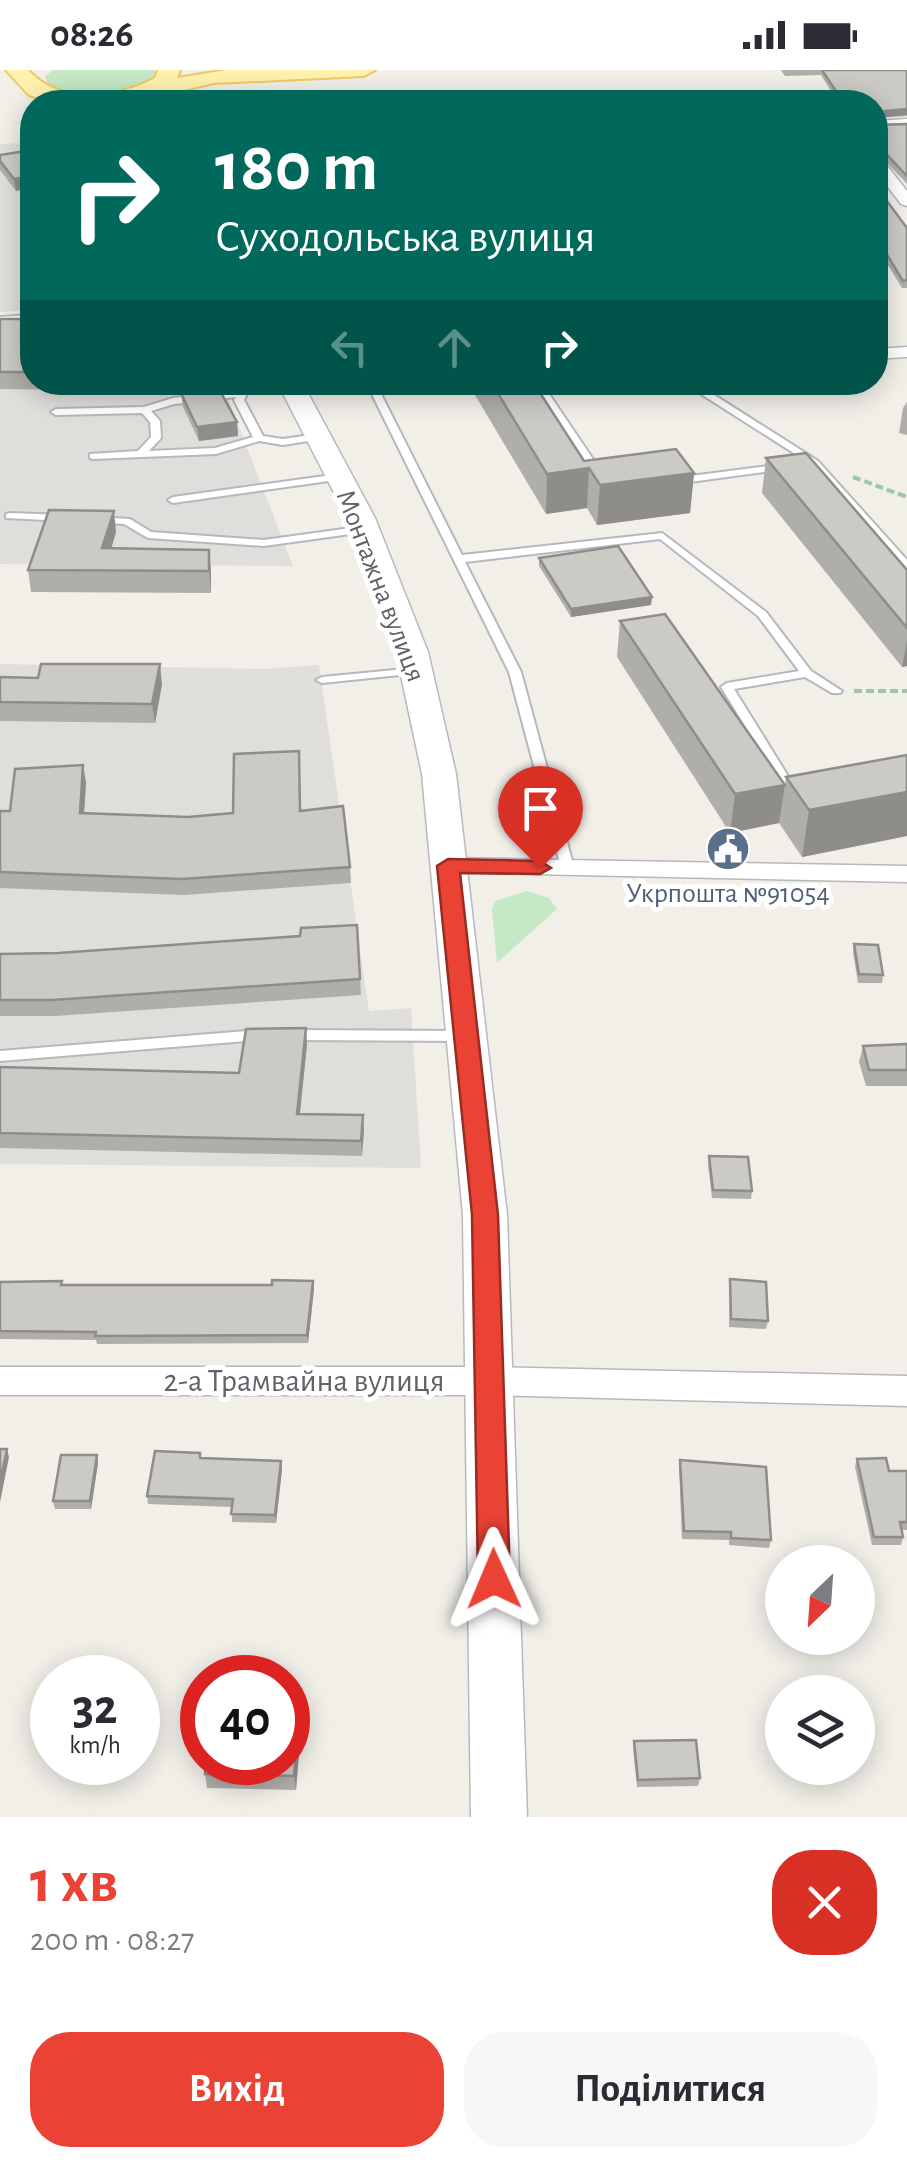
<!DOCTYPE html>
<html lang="uk">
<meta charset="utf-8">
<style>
body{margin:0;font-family:"Alegreya Sans",sans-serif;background:#f7f7f7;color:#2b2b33;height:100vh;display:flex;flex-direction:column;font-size:38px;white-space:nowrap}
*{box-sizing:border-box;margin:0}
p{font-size:32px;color:#7c7c81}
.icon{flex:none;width:55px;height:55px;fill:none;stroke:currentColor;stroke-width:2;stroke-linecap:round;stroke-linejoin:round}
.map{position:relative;height:1747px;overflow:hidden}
.sheet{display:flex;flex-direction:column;background:#fff;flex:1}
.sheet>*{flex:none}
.guide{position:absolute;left:20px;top:20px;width:868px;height:305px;border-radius:40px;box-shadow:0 5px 25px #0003;background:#00695c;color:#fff;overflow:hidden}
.needle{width:65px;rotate:205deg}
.tools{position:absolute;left:765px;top:1475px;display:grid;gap:20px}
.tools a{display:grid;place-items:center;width:110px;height:110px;border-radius:50%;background:#fff;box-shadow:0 5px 25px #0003;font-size:50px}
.speed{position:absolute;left:30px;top:1585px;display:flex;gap:20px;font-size:50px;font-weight:700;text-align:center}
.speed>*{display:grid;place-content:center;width:130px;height:130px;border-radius:50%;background:#fff;box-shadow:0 5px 25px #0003;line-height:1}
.speed small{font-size:25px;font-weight:400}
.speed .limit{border:15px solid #d22;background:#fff;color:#111}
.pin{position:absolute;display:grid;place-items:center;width:85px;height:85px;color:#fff;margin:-102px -42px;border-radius:50% 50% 50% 0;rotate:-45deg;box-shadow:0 0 10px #0007}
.pin .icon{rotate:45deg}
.me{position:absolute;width:110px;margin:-55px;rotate:359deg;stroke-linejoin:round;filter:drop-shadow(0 0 8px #0008)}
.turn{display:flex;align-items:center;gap:35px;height:210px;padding:0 30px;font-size:45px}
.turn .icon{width:130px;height:130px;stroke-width:2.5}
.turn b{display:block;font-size:70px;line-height:85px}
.lanes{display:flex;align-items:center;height:95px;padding:0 30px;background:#0003;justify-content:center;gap:50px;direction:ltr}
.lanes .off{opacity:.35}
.round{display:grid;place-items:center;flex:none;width:105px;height:105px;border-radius:40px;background:#f7f7f7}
.head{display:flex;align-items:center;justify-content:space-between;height:170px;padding:0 30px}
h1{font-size:60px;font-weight:700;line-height:75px;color:#ea4335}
.button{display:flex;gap:20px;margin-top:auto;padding:20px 30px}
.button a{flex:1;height:115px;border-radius:40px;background:#ea4335;color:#fff;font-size:40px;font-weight:700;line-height:115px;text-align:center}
.button a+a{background:#f7f7f7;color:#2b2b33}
.status{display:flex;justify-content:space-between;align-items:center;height:70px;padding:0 50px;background:#fff;direction:ltr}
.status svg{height:28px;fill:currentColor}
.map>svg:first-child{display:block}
</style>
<div class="status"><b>08:26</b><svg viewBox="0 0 49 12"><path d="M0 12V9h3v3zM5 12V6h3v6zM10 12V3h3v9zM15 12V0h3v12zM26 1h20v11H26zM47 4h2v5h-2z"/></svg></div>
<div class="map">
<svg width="907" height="1747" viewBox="0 0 907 1747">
<rect width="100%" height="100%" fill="#f1efe8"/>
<g fill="#e0deda">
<polygon points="29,73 32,78 32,240 0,242 0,74"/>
<polygon points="0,256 32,312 200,312 203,321 225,321 293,496 0,494"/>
<polygon points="0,594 263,599 319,595 369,941 411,938 421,1098 0,1094"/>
</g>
<g fill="#c5e8c5">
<path d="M52 0H154L156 3 155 9C122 27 84 31 49 16L45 7Z"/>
<polygon points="527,821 549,828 557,839 497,893 492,840 495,831"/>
</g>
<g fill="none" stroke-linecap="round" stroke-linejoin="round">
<g stroke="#b5b8bc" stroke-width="4">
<g id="lane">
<polygon points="32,245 32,251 0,253 0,247"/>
<path d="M261 312H285L249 320 244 330 263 366 283 369 318 364 323 367 321 369 283 375 259 371 216 384 93 389 90 388V384L138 381 151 367 150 352 142 343 56 345 51 342 56 339 144 337 173 328 239 321 242 316ZM236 327 234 330 253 367 215 378 149 381 161 368 160 351 151 341 174 334Z"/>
<polygon points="366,312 375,312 462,485 662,463 766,542 811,601 842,621 840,623 832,623 805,607 734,619 801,727 799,730 791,730 721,617 727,613 799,601 758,546 660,469 465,492 521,602 574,798 567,802 562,801 509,602"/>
<polygon points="532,312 541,312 603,404 602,406 594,406"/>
<polygon points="696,312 706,312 708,321 818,391 907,490 907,500 903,499 814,396 701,324"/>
<polygon points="783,394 787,395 787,399 675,414 670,411 675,408"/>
<polygon points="339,404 343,405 343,409 173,433 168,430 173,427"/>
<polygon points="10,443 65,445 70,448 65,451 6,448 6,444"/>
<polygon points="96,447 130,449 151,462 264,470 365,456 370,459 365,462 264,476 148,468 124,454 92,452 91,450"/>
<polygon points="415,598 419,599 419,603 322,613 316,610 322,607"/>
<polygon points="260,960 265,961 267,965 265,969 260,970 0,991 0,981"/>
<polygon points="292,960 465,961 470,962 472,966 470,970 465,971 292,970 287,969 285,965 287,961"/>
</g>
</g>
<g stroke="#b5b8bc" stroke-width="3">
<g id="street">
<polygon points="907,49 907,57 875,59 875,51"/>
<polygon points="875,85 880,87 907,121 907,136 901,134 875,100"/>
<polygon points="907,277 907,287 875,289 875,279"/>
<polygon points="448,788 907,796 907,812 439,802 435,796"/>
<polygon points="0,1297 490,1297 907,1306 907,1336 490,1325 0,1325"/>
</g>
</g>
<g stroke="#b6babf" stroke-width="3">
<polygon id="secondary" points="277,312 302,312 375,448 428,582 456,704 507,1145 527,1747 471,1747 463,1145 422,704 396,582 347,448"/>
</g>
<g stroke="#f2c960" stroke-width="4">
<path id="primary" d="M6 0H28C60 35 116 29 155 8L158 0H180L177 8 227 0H375L364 6 214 13 132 32H50L29 25Z"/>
</g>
<g stroke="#9cc7a9" stroke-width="4" stroke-dasharray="8 4" stroke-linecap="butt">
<polyline points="853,407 907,427"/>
<polyline points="854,621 907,621"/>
</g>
<use href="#lane" fill="#fff" fill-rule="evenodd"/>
<use href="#street" fill="#fff" fill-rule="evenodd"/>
<use href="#secondary" fill="#fff" fill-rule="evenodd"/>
<use href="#primary" fill="#fff2af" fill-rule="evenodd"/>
<polyline stroke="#b6b7b8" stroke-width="2.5" points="381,32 395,22"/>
</g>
<g fill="#afaea9">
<polygon points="781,0 907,0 907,46 875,48 875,32 838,32 821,5 785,6"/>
<polygon points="907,54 907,114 875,80 875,55"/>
<polygon points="32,80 16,121 0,100 0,85"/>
<polygon points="875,115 907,159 907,218 902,218 875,174"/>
<polygon points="0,249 32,249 32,312 88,312 85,320 0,319"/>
<polygon points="472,312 533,312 584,391 694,403 690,443 597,455 587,438 546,444 472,320"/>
<polygon points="181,323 237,352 238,366 199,371 183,337"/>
<polygon points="907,332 907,365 899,363 903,338"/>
<polygon points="766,388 907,500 907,596 902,597 762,423"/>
<polygon points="116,462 111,478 211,501 211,523 31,522 28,500"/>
<polygon points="539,488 652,527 651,535 571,547 539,496"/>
<polygon points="620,551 785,715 786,707 907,685 907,766 802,787 779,753 730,763 617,587"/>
<polygon points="0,607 162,614 155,653 0,651"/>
<polygon points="299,681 301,740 350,797 351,813 184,825 0,818 0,741 10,741 86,712 84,743 188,747 233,743"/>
<polygon points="357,855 361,925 55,946 0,946 0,884 58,883 300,866"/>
<polygon points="854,874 883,905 882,913 858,913 853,882"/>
<polygon points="307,974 300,1044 363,1045 362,1086 0,1078 0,997 239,1003"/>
<polygon points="907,974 907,1016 866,1016 859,992 863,976"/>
<polygon points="709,1086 752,1121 751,1129 712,1128 708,1094"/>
<polygon points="730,1209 768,1251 766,1259 729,1257"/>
<polygon points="313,1211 314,1219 308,1273 97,1274 96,1270 0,1269 0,1212 62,1215 272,1215"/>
<polygon points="200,1383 201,1388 281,1391 282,1399 276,1453 232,1452 232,1437 148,1434 147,1426"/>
<polygon points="97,1385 98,1393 91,1439 55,1439 53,1431"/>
<polygon points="857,1389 889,1401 907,1401 907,1460 902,1460 903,1467 901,1475 872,1475 855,1397"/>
<polygon points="680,1390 771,1470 769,1478 729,1475 729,1470 682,1469 679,1398"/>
<polygon points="300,1633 302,1647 296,1720 207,1718 205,1704"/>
<polygon points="634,1671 700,1708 698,1716 637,1717 633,1678"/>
</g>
<g fill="#8f8d8a">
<polygon points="907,39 907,45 875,48 875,42"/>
<polygon points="32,106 32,118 16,121 14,109"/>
<polygon points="237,352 238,366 199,371 197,357"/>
<polygon points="589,398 587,438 546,444 547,404"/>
<polygon points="694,403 690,443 597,455 600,415"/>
<polygon points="114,441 116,462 105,500 102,478"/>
<polygon points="209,480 211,501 211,523 209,501"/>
<polygon points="652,527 651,535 571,547 571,539"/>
<polygon points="907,570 907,596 902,597"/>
<polygon points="160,594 162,614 155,653 152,634"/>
<polygon points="83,695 86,712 83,760 80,743"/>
<polygon points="785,715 779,753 730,763 735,724"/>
<polygon points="907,722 907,766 802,787 809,740"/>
<polygon points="306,958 307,974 298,1060 297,1044"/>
<polygon points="363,1045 364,1061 362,1086 361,1071"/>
<polygon points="313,1211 314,1219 308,1273 307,1265"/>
<polygon points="7,1379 9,1387 0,1432 0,1412"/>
<polygon points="97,1385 98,1393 91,1439 90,1431"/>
<polygon points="281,1391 282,1399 276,1453 275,1445"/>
<polygon points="300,1633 302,1647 296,1720 294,1706"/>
</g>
<g fill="#cccac5" stroke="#8f8d8a" stroke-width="2.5">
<polygon points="822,0 907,0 907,39 875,42 875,32 843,32"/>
<polygon points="907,54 907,106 875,72 875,55"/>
<polygon points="32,80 32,106 14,109 0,91 0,85"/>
<polygon points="875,115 907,158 907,210 903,211 875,165"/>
<rect x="0" y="249" width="32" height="53"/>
<polygon points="491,312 533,312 584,391 676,379 694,403 600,415 589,398 547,404"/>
<polygon points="219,319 237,352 197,357 181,323"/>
<polygon points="806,383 907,500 907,558 766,388"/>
<polygon points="49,440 114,441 102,478 209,480 209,501 28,500"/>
<polygon points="618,476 652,527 571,539 539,488"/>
<polygon points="665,544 785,715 735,724 620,551"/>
<polygon points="41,594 160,594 152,634 0,632 0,607 38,608"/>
<polygon points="299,681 300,741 343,736 350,797 182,809 0,802 0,741 10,741 15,699 83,695 80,743 188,747 233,743 234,684"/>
<polygon points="907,685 907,722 809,740 786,707"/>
<polygon points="357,855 360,909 52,930 0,930 0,884 58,883 300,866 301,858"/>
<polygon points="854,874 878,875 883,905 859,904"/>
<polygon points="306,958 297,1044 363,1045 361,1071 0,1063 0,997 239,1003 246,959"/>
<polygon points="907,974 907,1000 869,1000 863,976"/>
<polygon points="709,1086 748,1087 752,1121 713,1120"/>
<polygon points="730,1209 766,1212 768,1251 731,1249"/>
<polygon points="272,1210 313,1211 307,1265 95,1266 96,1262 0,1261 0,1212 62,1211 61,1215 272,1215"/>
<polygon points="0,1379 7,1379 0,1412"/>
<polygon points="155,1381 200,1383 200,1388 281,1391 275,1445 231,1444 233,1429 147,1426"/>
<polygon points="61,1385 97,1385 90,1431 53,1431"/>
<polygon points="886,1388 889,1401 907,1401 907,1452 900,1452 903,1467 874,1467 857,1389"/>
<polygon points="680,1390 766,1397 771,1470 731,1468 731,1462 684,1461"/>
<polygon points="288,1632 300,1633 294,1706 205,1704 206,1692 288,1692"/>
<polygon points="696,1670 700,1708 638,1710 634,1671"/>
</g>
<polygon fill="#ea4335" stroke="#982c22" stroke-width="2.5" points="448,789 540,791 551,798 540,804 460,803 498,1145 510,1509 505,1519 494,1523 483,1519 478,1509 472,1145 437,796"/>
<defs>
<g id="civic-disc" transform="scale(2.25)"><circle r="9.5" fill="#5c6f8a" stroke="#fff"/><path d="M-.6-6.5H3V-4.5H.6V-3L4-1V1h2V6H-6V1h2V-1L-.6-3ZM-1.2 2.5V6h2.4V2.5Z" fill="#fff"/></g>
</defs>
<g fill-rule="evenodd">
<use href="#civic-disc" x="728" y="779"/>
</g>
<g text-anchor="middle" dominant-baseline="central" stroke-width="10" stroke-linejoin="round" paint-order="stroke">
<g font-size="28" fill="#5f6368" stroke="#fff">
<text transform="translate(380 516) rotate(69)">Монтажна вулиця</text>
</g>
<g font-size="28" fill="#4e5e75" stroke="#fff">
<text x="728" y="824">Укрпошта №91054</text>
</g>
<g font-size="32" fill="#5f6368" stroke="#fff">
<text x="304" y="1311">2-а Трамвайна вулиця</text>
</g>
</g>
</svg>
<div class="tools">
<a><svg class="needle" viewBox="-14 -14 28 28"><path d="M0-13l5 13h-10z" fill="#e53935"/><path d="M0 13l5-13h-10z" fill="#7c7c81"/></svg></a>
<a><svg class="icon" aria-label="layers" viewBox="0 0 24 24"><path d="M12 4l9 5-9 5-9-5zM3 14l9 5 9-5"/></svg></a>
</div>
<div class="speed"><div>32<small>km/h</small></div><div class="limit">40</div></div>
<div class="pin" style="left:540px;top:798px;background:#d93025"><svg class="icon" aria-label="arrive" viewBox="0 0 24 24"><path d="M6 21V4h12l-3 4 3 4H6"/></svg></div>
<svg class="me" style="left:494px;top:1509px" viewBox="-20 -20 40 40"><path d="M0-17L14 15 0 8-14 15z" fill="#ea4335" stroke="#fff" stroke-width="4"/></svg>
<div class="guide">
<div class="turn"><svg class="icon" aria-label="right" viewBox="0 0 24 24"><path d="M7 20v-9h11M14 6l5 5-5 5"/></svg><div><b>180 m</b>Суходольська вулиця</div></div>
<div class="lanes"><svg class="icon off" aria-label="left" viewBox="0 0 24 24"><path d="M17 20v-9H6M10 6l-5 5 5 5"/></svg><svg class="icon off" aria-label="ahead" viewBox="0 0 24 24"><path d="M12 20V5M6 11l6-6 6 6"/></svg><svg class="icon" aria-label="right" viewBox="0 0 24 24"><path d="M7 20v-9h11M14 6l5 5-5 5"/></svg></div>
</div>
</div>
<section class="sheet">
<div class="head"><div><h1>1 хв</h1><p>200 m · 08:27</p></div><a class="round" style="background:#d93025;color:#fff"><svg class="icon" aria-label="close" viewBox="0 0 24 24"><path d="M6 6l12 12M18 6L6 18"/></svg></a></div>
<div class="button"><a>Вихід</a><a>Поділитися</a></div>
</section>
